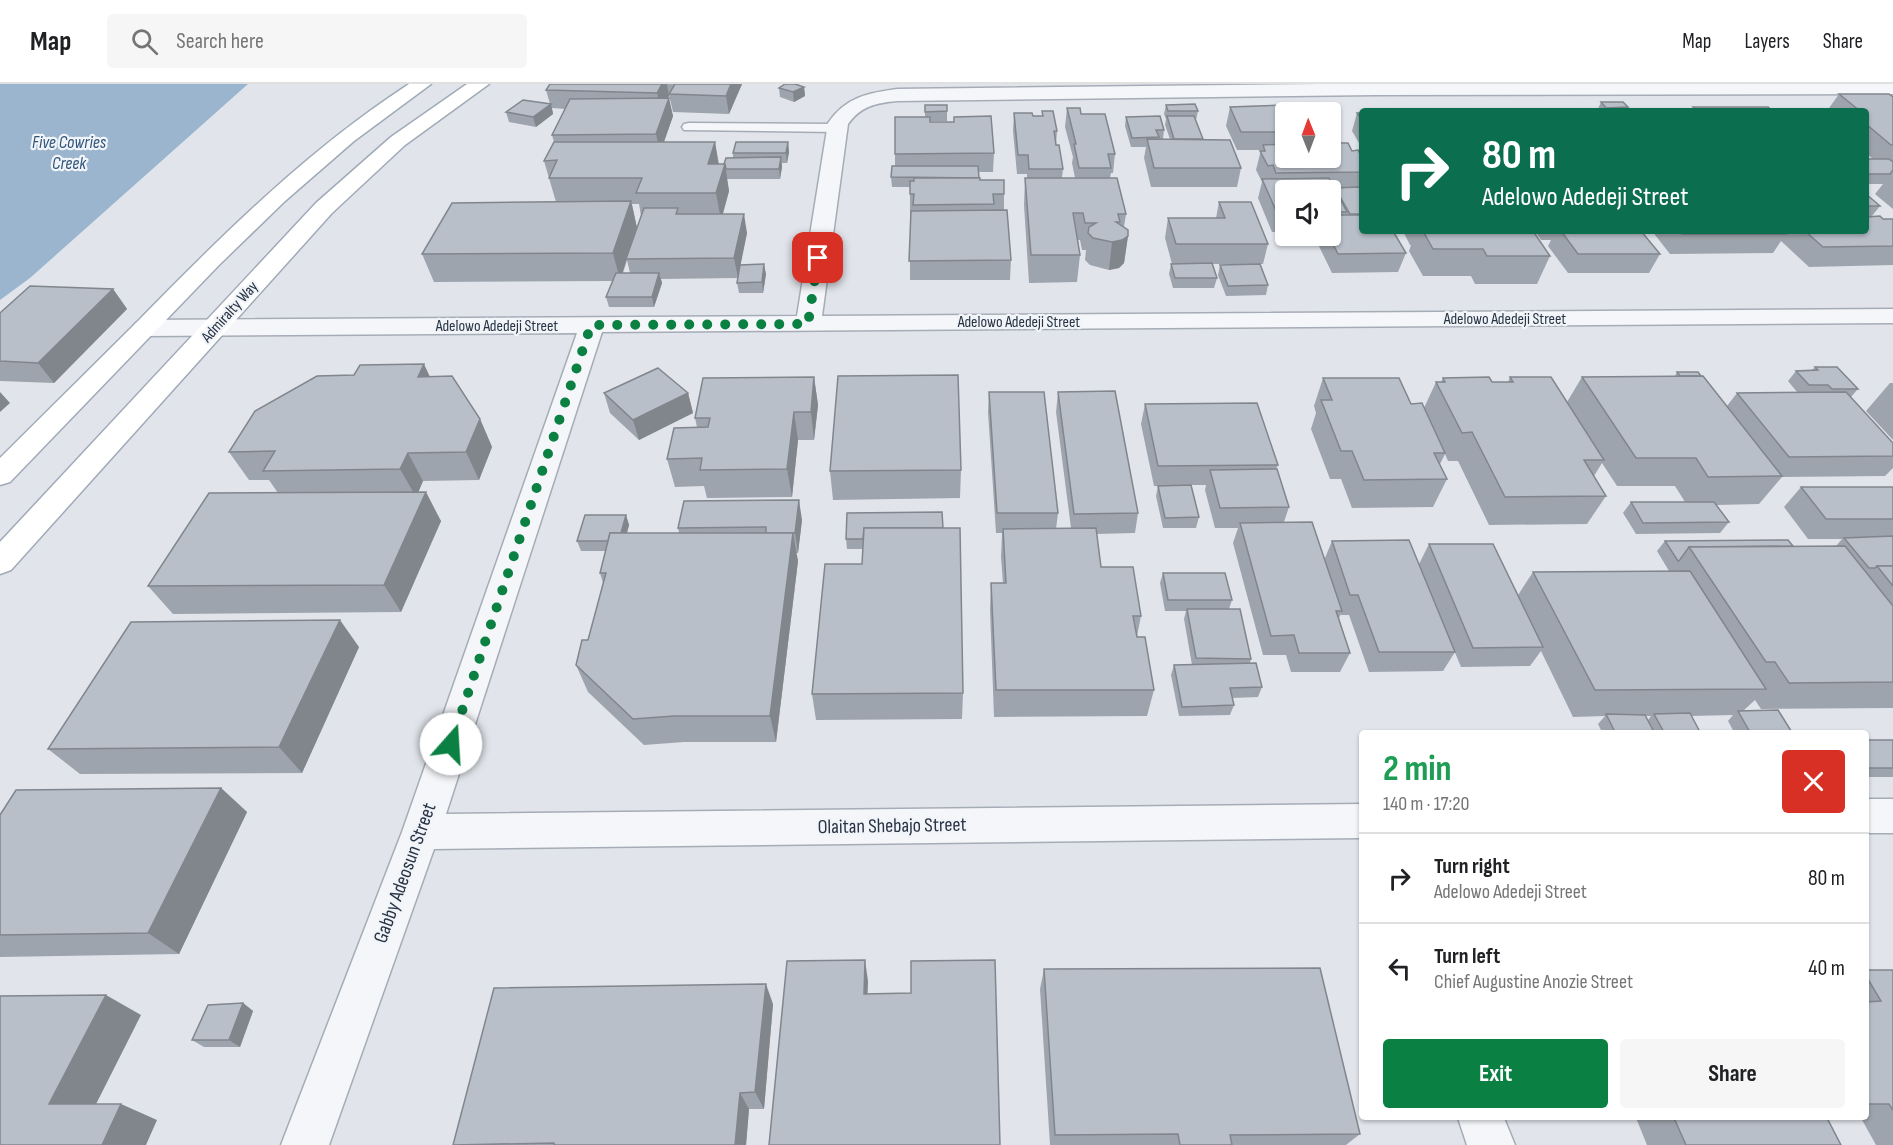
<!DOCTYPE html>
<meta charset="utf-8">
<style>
body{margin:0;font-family:"Sofia Sans Condensed",sans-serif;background:#f6f6f6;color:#202124;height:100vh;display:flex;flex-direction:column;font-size:22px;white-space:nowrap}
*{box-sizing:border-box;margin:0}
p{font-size:20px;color:#757577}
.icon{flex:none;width:33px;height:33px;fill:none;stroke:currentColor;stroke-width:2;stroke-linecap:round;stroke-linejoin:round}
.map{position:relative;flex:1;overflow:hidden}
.sheet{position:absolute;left:1359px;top:646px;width:510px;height:390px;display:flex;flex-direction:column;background:#fff;border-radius:6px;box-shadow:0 2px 4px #0004}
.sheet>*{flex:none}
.hud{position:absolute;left:1359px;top:24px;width:510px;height:126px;border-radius:6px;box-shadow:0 2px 4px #0004;background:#0b6e4f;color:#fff;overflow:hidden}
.needle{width:39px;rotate:359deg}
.buttons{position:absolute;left:1275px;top:18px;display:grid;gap:12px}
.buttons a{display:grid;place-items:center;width:66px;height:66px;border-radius:6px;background:#fff;box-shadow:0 2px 4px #0004;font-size:30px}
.pin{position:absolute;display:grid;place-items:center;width:51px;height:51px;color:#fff;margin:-26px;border-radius:12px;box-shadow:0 3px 9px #0006}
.me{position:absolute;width:66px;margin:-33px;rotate:19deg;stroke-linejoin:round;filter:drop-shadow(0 0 4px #0008)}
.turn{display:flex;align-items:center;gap:21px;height:126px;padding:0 24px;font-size:27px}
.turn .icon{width:78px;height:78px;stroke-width:2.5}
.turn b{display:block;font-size:42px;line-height:51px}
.round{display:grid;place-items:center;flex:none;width:63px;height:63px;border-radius:6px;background:#f6f6f6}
.headline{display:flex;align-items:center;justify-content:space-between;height:102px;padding:0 24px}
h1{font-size:36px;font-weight:700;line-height:45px;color:#1e9e55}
.primary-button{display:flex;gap:12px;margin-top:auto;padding:12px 24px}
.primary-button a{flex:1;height:69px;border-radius:6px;background:#0b8043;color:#fff;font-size:24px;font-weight:700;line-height:69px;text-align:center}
.primary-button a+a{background:#f6f6f6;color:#202124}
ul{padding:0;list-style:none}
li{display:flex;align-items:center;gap:18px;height:90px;padding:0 24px;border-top:2px solid #e0e0e0}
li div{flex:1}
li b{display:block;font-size:22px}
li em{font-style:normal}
header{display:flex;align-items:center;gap:36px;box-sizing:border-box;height:84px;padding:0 30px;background:#fff;border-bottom:2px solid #e0e0e0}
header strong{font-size:28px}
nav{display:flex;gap:33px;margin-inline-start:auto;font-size:21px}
.search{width:420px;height:54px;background:#f6f6f6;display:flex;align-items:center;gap:15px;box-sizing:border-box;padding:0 21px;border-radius:6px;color:#757577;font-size:22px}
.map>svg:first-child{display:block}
</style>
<header>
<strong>Map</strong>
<div class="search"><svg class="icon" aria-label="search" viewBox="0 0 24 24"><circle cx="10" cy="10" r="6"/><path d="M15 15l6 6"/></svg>Search here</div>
<nav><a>Map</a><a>Layers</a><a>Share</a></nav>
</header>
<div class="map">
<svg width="1893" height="1061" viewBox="0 0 1893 1061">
<rect width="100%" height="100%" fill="#e1e5eb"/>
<polygon fill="#9ab5cd" points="0,0 248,0 30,194 0,216"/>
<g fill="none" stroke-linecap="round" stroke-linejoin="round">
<g stroke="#a6acb6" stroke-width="3">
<polygon id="service" points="689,39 837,40 844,44 837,48 684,46 682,43 684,40"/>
</g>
<g stroke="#a6acb6" stroke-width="3">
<g id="minor">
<path d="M1322 0H1893V10L1375 11 897 17C876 19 861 22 848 40L822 232 1893 225V239L602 248 446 730 1362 720V754L434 765 329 1061H281L402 748 577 249 145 252 136 249 132 244 136 239 145 236 797 232 828 39C846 13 868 9 897 5Z"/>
<rect x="1866" y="715" width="27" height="34"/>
<polygon points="1458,1034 1504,1034 1515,1061 1467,1061"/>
</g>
</g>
<g stroke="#a0aab7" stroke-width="3">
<g id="primary">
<path d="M409 0H431L354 57 285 117 219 181 10 398 0 401V374C46 328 93 282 139 236 223 150 308 66 409 0Z"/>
<polygon points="467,0 489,0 405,61 332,129 11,486 0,490 0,458 316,119 391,53"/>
</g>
</g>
<use href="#service" fill="#f4f6f9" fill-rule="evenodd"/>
<use href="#minor" fill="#f4f6f9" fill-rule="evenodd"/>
<use href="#primary" fill="#fff" fill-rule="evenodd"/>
</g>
<g fill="#9ea4ad" fill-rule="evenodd">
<path d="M550 0H742L729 30 673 28 669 11 668 14 673 32 664 58H715L719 80H724L733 74V69L788 58 789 68 787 79H782V83L780 95H727L729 107 723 130 747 149 740 181 766 190 763 209H739L737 199 738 194 661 195 662 199 654 223H609L606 213 613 197 434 198 422 170 556 118 544 77 554 58 552 51 565 25 552 24 553 30 536 43 509 38 506 28 550 20 546 6ZM632 120H639L641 132 637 144ZM627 176 630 189H623Z"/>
<polygon points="804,3 805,12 794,18 780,13 779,4"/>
<polygon points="1839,10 1893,13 1893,125 1875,110 1883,100 1866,100 1866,75 1873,75 1866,69 1866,27 1827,27"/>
<polygon points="1601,18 1628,23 1627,27 1597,27"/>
<polygon points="925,21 947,21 947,37 930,37 930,38 994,69 993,88 978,88 979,94 980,96 1004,110 1004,126 1011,176 1010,196 910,196 910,103 892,103 891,93 895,82 895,70 925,33"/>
<polygon points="1166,21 1198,27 1196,36 1203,55 1241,84 1237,103 1151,103 1144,74 1146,63 1131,63 1125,42 1126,33 1164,46 1163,55 1170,55 1165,41 1166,35 1164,30"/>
<polygon points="1230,23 1286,28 1286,74 1352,67 1362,74 1362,98 1360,104 1362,147 1406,169 1398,188 1332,189 1314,152 1330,152 1330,106 1286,106 1286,148 1272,148 1258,114 1262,98 1256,86 1261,66 1237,66 1226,42"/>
<polygon points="1067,24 1081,30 1115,70 1113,89 1111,89 1110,94 1126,130 1124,143 1128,152 1124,179 1119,184 1109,186 1090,181 1085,176 1086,166 1082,166 1080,156 1078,156 1080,171 1077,198 1029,199 1024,121 1025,94 1027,94 1027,90 1017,90 1013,47 1014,29 1033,32 1042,32 1042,27 1057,47 1056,61 1063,85 1062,94 1075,94 1072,79 1073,73 1065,43"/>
<polygon points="1357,29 1362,29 1362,64 1352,47"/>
<polygon points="1866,110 1880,122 1872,132 1883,135 1893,135 1893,181 1809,183 1781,157 1773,169 1670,170 1652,147 1866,147"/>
<polygon points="1219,118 1268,160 1263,180 1212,180 1217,194 1214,204 1173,204 1169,190 1171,180 1172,180 1165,154 1168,134 1216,134"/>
<polygon points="1403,147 1533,147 1550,172 1537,200 1475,200 1471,192 1423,192 1409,167 1411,161 1410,161"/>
<polygon points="1535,147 1641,147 1660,170 1649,189 1568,189 1548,162 1551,156 1541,156"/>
<polygon points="1220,181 1268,201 1266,211 1226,212 1218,191"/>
<polygon points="113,205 127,225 54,299 0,297 0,229"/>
<polygon points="1815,283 1858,305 1851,313 1893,372 1893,384 1885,392 1782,393 1759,420 1716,421 1729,438 1720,449 1636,450 1623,429 1631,418 1685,418 1675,402 1617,402 1602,379 1594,392 1606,412 1587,440 1489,441 1458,377 1448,377 1445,370 1440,380 1447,395 1433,423 1352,424 1341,395 1330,395 1311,345 1316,329 1314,322 1323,294 1411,320 1424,324 1436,298 1441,298 1443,294 1492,298 1508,298 1510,293 1567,318 1582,293 1675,292 1677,288 1727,322 1737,309 1797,308 1788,297 1796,287 1812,286"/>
<polygon points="430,292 480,335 492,363 479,396 423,397 418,409 441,437 401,528 173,530 148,502 278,409 269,396 249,396 229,368"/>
<polygon points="814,293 818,321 814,356 798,356 792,413 707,414 704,402 675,403 667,375 697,343 695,334"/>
<polygon points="1890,299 1893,299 1893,356 1866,327"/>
<polygon points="989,308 1058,429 1056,445 1071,444 1056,328 1058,308 1138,429 1135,449 1096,450 1101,483 1141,532 1137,552 1154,606 1147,632 994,633 990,526 991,499 1003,499 1001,473 1002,449 996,449 988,328"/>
<polygon points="604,309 688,309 693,329 639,356 610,329"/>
<path d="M1145 320 1278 381 1276 385 1289 423 1284 438 1325 474 1332 457 1419 480 1429 460 1518 511 1533 488 1669 487 1657 467 1665 457 1793 462H1836L1842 455H1808L1784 423 1801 403H1893V624L1761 625 1755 616 1743 627 1793 650H1735L1728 637 1733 631 1691 632 1701 650H1603L1598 640 1605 632 1573 633 1541 567 1530 582 1461 583 1422 489 1455 568 1443 587 1369 588 1349 531H1341V530L1339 534 1350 569 1340 588H1291L1286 571H1263L1233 459 1238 444H1215L1205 406 1206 401H1191L1199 433 1196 444H1163L1156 412 1158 402H1170H1154L1141 340ZM1645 632H1651L1648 636Z"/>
<polygon points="961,386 960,414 833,416 830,387"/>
<polygon points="626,431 629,441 627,449 679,449 678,444 802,436 798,469 796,469 798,477 776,658 684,658 644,661 588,608 576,581 588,556 603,499 600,489 606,467 581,467 577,457"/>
<polygon points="943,444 963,609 962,635 816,636 812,610 862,480 863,465 847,465 846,455"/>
<polygon points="1163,489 1232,516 1229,525 1251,575 1250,579 1262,603 1258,613 1232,614 1234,621 1230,631 1179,632 1171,591 1174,581 1192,581 1184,535 1186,527 1165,527 1160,499"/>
<polygon points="359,563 302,689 80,690 48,665"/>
<rect x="1866" y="656" width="27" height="37"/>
<polygon points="221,704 247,728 179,870 0,873 0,731"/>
<polygon points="1044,885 1360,1050 1346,1061 1050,1061 1040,905"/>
<polygon points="1866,886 1893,886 1893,1061 1876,1061 1861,1034 1866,1034"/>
<polygon points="243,919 253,927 240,963 204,963 192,956"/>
<polygon points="773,920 764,1025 749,1025 746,1061 453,1061"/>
<polygon points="1636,1034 1827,1034 1841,1061 1647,1061"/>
</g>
<g fill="#81868d">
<polygon points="662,0 667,0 669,12 661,27 657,9"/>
<polygon points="731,0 742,0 729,30 726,12"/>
<polygon points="804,3 805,12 794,18 793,8"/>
<polygon points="669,14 673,32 660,69 656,50"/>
<polygon points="551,20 553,30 536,43 533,33"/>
<polygon points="715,58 719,84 708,80"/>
<polygon points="788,58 789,68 787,79 786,69"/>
<polygon points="781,73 782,83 780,95 779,85"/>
<polygon points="725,80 729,107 721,136 716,109"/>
<polygon points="631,117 637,144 620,196 613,169"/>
<polygon points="744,130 747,149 738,194 734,174"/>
<polygon points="1128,152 1124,179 1119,184 1109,186 1112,158"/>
<polygon points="764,180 766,190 763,209 762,198"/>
<polygon points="659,189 662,199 654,223 652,213"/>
<polygon points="113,205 127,225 54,299 38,279"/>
<polygon points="424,280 437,308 418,293"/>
<polygon points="814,293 818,321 814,356 811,328"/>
<polygon points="0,308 10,319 0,328"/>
<polygon points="688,309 693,329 639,356 633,336"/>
<polygon points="794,328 798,356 792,413 787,385"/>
<polygon points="480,335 492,363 479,396 466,368"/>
<polygon points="408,369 423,397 416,413 400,385"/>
<polygon points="426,408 441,437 401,528 384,501"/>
<polygon points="799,416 802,436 798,469 795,449"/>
<polygon points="626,431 629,441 622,467 618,457"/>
<polygon points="793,449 798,477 776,658 770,632"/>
<polygon points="340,536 359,563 302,689 279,663"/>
<polygon points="221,704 247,728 179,870 148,849"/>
<polygon points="865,876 868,897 867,929 864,910"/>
<polygon points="766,900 773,920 764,1025 755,1008"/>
<polygon points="106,911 141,931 88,1036 49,1020"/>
<polygon points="243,919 253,927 240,963 229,956"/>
<polygon points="740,1009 749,1025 746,1061 735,1061"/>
<polygon points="121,1020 157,1036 146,1061 102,1061"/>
</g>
<g fill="#b8bfc9" stroke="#81868d" stroke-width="1.5">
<polygon points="550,0 662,0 657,9 546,6"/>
<polygon points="675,0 731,0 726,12 669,10"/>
<polygon points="785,0 795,0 804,3 793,8 779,4"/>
<polygon points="1839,10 1889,10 1893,13 1893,61 1891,61 1866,40 1866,27 1849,27 1860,27"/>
<polygon points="669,14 656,50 552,51 570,15"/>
<polygon points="523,16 551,20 533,33 506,28"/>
<polygon points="1601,18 1623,18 1628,23 1606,24"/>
<polygon points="1195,20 1198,27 1168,27 1166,21"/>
<polygon points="925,21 947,21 947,27 925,28"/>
<polygon points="1286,21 1287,23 1317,23 1320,28 1286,28 1286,48 1241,48 1230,23"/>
<polygon points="1693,23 1768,23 1773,27 1697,27"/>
<polygon points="1067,24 1080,24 1081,30 1105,30 1115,70 1108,70 1111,84 1079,84 1074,60 1076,60"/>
<polygon points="1042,27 1053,27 1057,47 1054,47 1056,61 1059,61 1063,85 1029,85 1028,71 1018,71 1014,29 1032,29 1033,32 1043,32"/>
<polygon points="1357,29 1362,29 1362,36"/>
<polygon points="991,32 994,69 895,70 895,33 930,33 930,38 954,38 954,33"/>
<polygon points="1160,32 1164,46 1156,46 1159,53 1132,54 1126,33"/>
<polygon points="1167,32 1194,32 1203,55 1174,55"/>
<polygon points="1147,55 1230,56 1241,84 1154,84"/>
<polygon points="554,58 715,58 708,80 725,80 716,109 636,109 642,94 549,94 557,76 544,77"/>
<polygon points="736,58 788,58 786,69 733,69"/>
<polygon points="1330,59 1348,59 1352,67 1358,66 1362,74 1362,79 1360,79 1362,83 1362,88 1276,89 1273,81 1268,82 1260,67 1265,67 1263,61 1286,60 1286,74 1330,74"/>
<polygon points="781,73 779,85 726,85 725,80 724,80 726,74"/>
<polygon points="1866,75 1889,75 1893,78 1893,86 1890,90 1866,90"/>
<polygon points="892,82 978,82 979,94 891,93"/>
<polygon points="914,94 980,94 980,96 1004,96 1004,110 993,110 994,120 913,121 914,110 910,110 910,97 914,97"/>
<polygon points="1025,94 1117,94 1126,130 1118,130 1120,138 1116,138 1128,146 1128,152 1122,156 1112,158 1093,154 1088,149 1089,143 1096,139 1085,139 1083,129 1073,129 1080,171 1031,171"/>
<polygon points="1329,94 1347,128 1330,128 1330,106 1286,106 1286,129 1277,129 1262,95"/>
<polygon points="1359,103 1362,108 1362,130 1350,130 1335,104"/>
<polygon points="1866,110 1880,122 1866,122"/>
<polygon points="631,117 613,169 422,170 452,119"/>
<polygon points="1219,118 1251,118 1268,160 1176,160 1168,134 1225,134"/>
<polygon points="644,124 678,124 676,130 744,130 734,174 626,175"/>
<polygon points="1007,126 1011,176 909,177 911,127"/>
<polygon points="1330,131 1362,131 1362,147 1393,147 1406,169 1338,170 1329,152 1330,152"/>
<polygon points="1880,132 1883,135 1893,135 1893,162 1823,163 1805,147 1866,147 1866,133"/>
<polygon points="1423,147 1533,147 1550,172 1487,172 1483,165 1433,165"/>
<polygon points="1561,147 1641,147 1660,170 1578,170"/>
<polygon points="1679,147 1783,147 1786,150 1682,150"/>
<polygon points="1212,179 1217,194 1175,194 1171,180"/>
<polygon points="764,180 762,198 737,199 740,181"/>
<polygon points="1260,180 1268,201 1228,202 1220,181"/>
<polygon points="616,189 659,189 652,213 606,213"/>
<polygon points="30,202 113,205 38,279 0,277 0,229"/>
<polygon points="424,280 418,293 452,292 480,335 466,368 408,369 400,385 263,387 275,367 229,368 255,327 317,292 354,291 360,281"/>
<polygon points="1815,283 1837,283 1858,305 1832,305 1828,301 1809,301 1796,287 1818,286"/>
<polygon points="658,284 688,309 633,336 604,309"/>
<polygon points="1677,288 1698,288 1701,292 1680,292"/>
<polygon points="958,291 961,386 830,387 838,292"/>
<polygon points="1703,292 1782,392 1708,393 1696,374 1636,374 1582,293"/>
<polygon points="814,293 811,328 794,328 787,385 700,386 702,374 667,375 674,344 708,343 710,334 695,334 703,294"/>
<polygon points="1489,293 1492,298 1513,298 1510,293 1551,293 1604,376 1584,376 1606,412 1505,413 1472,348 1462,349 1436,298 1445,298 1443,294"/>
<polygon points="1323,294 1399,294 1411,320 1422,319 1445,369 1434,369 1447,395 1364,396 1352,367 1341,367 1321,316 1332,316"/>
<polygon points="1115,307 1138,429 1074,430 1058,308"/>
<polygon points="989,308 1044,308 1058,429 997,429"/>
<polygon points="1846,308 1893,359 1893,372 1789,373 1737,309"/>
<polygon points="1257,319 1278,381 1158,382 1145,320"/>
<polygon points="1277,385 1289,423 1220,424 1210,386"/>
<polygon points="1191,401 1199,433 1165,434 1158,402"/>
<polygon points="1801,403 1893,403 1893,435 1826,435"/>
<polygon points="426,408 384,501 148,502 209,409"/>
<polygon points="799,416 795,449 766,449 766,443 678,444 684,417"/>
<polygon points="1631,418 1714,418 1729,438 1643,439"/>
<polygon points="942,428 943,444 864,444 863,455 846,455 847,429"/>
<polygon points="585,431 626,431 621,449 610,449 608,457 577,457"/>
<polygon points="1312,438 1342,527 1336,527 1350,569 1299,569 1294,551 1271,552 1240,439"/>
<polygon points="864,444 960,444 963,609 812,610 825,480 862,480"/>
<polygon points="1096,444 1101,483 1133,483 1141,532 1133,532 1137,553 1145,553 1154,606 996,606 991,499 1006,499 1003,445"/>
<polygon points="610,449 793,449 770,632 674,632 633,635 576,581 582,556 588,556 606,489 600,489"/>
<polygon points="1893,452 1893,482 1877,482 1875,484 1869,484 1844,454"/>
<polygon points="1409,456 1455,568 1379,568 1358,511 1350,511 1332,457"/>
<polygon points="1788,456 1793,462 1689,463 1679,477 1678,477 1665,457"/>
<polygon points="1429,460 1493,460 1543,563 1473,564"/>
<polygon points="1845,462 1893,522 1893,598 1789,599 1775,578 1766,578 1689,463"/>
<polygon points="1877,482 1893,482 1893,502"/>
<polygon points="1690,487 1766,605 1595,606 1533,488"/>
<polygon points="1163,489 1225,489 1232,516 1168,516"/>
<polygon points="1187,525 1240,525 1251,575 1196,574"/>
<polygon points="340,536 279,663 48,665 131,538"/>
<polygon points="1256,579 1262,603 1230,604 1234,621 1182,623 1174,581"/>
<polygon points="1778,626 1793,650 1751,650 1738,627"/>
<polygon points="1690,629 1701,650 1665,650 1654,630"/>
<polygon points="1606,630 1645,631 1655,650 1616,650"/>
<rect x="1866" y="656" width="27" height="28"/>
<polygon points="221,704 148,849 0,851 0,731 16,706"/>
<polygon points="865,876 864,910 911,909 911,877 995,876 1000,1061 769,1061 787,877"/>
<polygon points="1320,884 1360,1050 1230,1051 1232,1061 1180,1061 1178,1050 1055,1051 1044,885"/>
<polygon points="1866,886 1893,886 1893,1026 1889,1020 1867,1020 1866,1018 1866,918 1881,917 1866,892"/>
<polygon points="766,900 755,1008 740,1009 735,1061 554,1061 554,1059 453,1061 494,904"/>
<polygon points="106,911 49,1020 121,1020 102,1061 0,1061 0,912"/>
<polygon points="243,919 229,956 192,956 208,921"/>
<polygon points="1674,1034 1827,1034 1841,1061 1686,1061"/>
</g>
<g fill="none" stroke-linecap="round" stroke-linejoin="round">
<polyline stroke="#0b8043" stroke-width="10" stroke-dasharray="0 18" points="451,660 591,241 808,240 818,174"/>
</g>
<g text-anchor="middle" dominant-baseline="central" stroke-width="4.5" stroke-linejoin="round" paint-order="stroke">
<g font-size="16" fill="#283444" stroke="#f1f4f8">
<text transform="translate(230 228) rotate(-48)">Admiralty Way</text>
<text x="1505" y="235">Adelowo Adedeji Street</text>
<text x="1019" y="238">Adelowo Adedeji Street</text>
<text x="497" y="242">Adelowo Adedeji Street</text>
</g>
<g font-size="18" font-style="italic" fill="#2f557b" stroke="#f1f4f8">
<text x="69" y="58">Five Cowries<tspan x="69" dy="21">Creek</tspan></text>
</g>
<g font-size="20" fill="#283444" stroke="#f1f4f8">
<text transform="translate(892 742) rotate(-1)">Olaitan Shebajo Street</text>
<text transform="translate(405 789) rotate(-70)">Gabby Adeosun Street</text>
</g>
</g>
</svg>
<div class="buttons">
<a><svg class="needle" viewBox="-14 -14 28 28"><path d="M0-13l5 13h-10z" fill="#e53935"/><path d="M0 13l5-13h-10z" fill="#757577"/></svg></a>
<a><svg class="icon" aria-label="sound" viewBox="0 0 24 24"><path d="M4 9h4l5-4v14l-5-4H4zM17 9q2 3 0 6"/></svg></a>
</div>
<div class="pin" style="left:818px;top:174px;background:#d93025"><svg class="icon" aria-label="arrive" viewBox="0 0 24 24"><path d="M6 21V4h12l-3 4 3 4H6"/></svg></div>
<svg class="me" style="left:451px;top:660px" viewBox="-20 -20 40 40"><circle r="19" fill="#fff"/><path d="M0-13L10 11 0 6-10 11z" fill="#0b8043"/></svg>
<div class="hud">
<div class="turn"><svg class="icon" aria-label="right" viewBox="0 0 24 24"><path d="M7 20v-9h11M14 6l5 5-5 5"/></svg><div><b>80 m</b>Adelowo Adedeji Street</div></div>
</div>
<section class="sheet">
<div class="headline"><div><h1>2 min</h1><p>140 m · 17:20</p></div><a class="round" style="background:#d93025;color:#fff"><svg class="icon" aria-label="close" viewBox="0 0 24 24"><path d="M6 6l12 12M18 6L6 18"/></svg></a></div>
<ul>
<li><svg class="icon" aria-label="right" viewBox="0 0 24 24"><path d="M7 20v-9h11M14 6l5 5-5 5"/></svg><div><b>Turn right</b><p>Adelowo Adedeji Street</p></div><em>80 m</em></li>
<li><svg class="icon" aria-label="left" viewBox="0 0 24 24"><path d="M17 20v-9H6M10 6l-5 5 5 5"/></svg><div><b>Turn left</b><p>Chief Augustine Anozie Street</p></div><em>40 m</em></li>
</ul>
<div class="primary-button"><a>Exit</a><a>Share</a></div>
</section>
</div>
